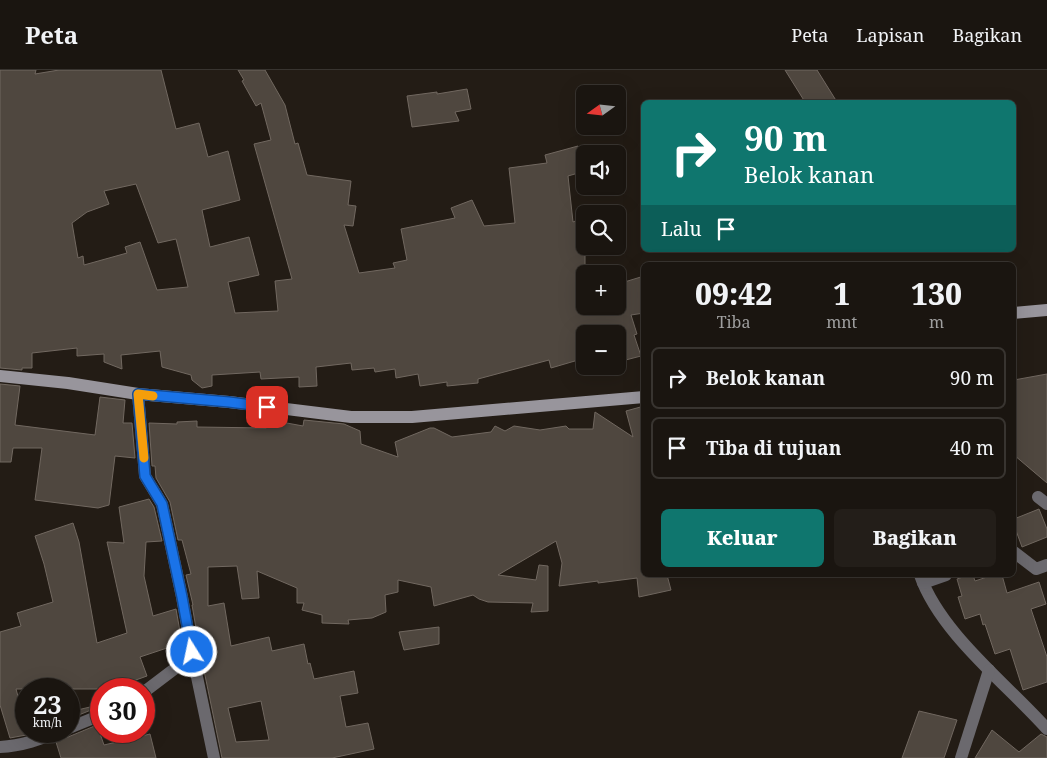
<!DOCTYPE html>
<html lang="id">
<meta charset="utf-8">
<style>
body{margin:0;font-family:"Noto Serif",serif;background:#231e19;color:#f1f3f6;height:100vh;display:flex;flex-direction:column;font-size:19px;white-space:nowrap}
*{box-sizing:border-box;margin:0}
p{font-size:16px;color:#9f9f9f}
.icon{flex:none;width:28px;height:28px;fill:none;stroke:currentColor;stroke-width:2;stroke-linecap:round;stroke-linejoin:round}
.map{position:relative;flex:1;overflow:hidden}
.panel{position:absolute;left:641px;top:192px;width:375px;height:315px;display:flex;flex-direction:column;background:#1a1510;border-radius:8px;box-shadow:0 5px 20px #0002,0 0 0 1px #383430}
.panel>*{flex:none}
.banner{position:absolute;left:641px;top:30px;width:375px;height:152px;border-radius:8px;box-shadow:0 5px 20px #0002,0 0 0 1px #383430;background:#0f766e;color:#fff;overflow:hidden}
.needle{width:32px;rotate:255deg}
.buttons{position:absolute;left:576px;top:15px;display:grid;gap:10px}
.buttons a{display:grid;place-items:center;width:50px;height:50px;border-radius:8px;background:#1a1510;box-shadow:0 5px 20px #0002,0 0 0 1px #383430;font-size:25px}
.speed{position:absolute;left:15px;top:608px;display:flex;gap:10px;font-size:25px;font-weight:700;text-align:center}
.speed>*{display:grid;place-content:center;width:65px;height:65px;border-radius:50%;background:#1a1510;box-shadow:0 5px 20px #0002,0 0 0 1px #383430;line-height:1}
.speed small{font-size:12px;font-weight:400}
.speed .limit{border:8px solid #d22;background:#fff;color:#111}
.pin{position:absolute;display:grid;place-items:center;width:42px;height:42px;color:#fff;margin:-21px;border-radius:10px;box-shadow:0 2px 8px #0006}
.me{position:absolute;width:55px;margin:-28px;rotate:350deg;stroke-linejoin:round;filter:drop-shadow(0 0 4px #0008)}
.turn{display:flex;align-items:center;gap:18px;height:105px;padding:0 20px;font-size:22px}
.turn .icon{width:65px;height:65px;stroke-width:2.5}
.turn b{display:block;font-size:35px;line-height:42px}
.then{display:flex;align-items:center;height:48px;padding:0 20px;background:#0003;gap:10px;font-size:19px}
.eta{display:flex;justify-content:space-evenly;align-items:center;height:85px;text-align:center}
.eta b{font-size:30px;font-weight:800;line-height:35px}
.button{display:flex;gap:10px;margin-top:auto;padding:10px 20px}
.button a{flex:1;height:58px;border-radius:8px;background:#0f766e;color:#fff;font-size:20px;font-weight:800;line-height:58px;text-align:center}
.button a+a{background:#231e19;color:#f1f3f6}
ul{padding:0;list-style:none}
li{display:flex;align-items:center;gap:15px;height:62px;margin:0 10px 8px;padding:0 10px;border:2px solid #383430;border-radius:8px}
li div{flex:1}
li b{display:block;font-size:19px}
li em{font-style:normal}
header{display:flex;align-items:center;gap:30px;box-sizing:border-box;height:70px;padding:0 25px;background:#1a1510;border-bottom:1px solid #383430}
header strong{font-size:24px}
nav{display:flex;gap:28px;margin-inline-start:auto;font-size:18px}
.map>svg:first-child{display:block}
</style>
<header>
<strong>Peta</strong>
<nav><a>Peta</a><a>Lapisan</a><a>Bagikan</a></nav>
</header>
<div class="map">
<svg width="1047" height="688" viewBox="0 0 1047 688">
<rect width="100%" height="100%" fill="#231c15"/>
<g fill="#4f473f" stroke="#716860" fill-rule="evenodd">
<path d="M0 0H36L35 4 59 0H161L176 59 199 53 208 87 228 81 240 130 202 140 210 177 249 167 259 205 228 212 235 243 278 241 275 211 292 209 254 74 271 70 261 33 256 36 242 11 244 10 238 0H265L285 35 295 74 298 73 307 105 351 111 348 135 356 136 353 156 344 155 359 203 395 198 393 193 407 190 401 159 455 148 451 138 472 130 484 156 515 153 509 98 547 93 545 85 578 76 585 101 568 106 573 152 585 147V236H618V214L644 206V243L631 245 637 264 634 265 641 286 618 292V264H585V288L551 298 549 290 478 309V313L447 316V312L420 316 418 304 396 308 395 299 375 302 374 298 352 300 351 293 316 297 317 316 299 317V307L261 309 260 302 212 305V316L202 318 192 310 191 305 162 297 160 281 121 285 122 299 104 292V284L77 286V278L32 283V298H22V300L0 298ZM136 114 158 173 176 169 188 217 157 220 140 172 125 177 127 183 84 195 83 186 78 188 72 153 87 142 109 134 104 121Z"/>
<polygon points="785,0 817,0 837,32 805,32"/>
<polygon points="467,19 471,39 455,42 459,51 412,57 407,26 437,22 437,24"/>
<polygon points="1047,304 1047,413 1014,385 1014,310"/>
<polygon points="0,314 20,316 15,355 95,365 100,327 125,330 123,353 132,353 135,388 115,386 109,435 98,438 35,430 42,378 13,378 11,392 0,392"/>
<path d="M644 336V505H667L671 520 639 527 637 508 598 513V511L559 516 562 493 556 471 498 505 536 510 539 495 548 496V541L531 542 533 533 488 532 479 529 473 525 434 536 431 517 398 510V522L385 525 386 542 372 548 348 550 349 554 322 553V545L302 540 304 533H297V518L257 501 259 528 242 529 237 496 208 497V536L224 533 231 576 269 567 272 581 304 574 308 594 310 593 314 609 354 601 358 623 340 626 346 657 368 653 374 679 332 688H222L200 581 192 535H193L186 505 191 504 182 470H178L170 432 156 408 155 396H152L149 353 177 354V352L197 351V357L266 358 276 351 303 356 304 350 344 354 360 361 361 374 398 387 395 372 430 358H434L452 367 491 362 495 356 505 361 514 356 540 360 566 356 569 359H593L595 342 633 367 626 341ZM261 631 269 670 236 672 228 638Z"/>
<polygon points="149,429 154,437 162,471 146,472 144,506 153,546 176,539 182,573 140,587 147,606 119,616 106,619 16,619 26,656 26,665 10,668 0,635 0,562 21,556 17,543 53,532 44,494 35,466 73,453 79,472 97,573 127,563 107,472 124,473 119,437"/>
<polygon points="1039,439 1047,459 1047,467 1022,477 1014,455 1014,449"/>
<polygon points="969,505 973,505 975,511 993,505 1002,505 1007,523 1039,512 1046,534 1031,539 1047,587 1047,612 1023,620 1010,579 995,584 985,554 983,555 980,544 965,549 958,527 962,526 957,509"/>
<polygon points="439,557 439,574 404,580 399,562"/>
<polygon points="90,637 91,640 69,649 69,642"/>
<polygon points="919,641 957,650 944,688 902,688"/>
<polygon points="97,655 104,675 150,664 156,688 61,688 56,672"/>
<polygon points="992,660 1019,682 1041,664 1047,667 1047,688 975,688"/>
</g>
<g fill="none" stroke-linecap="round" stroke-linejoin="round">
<g stroke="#6b696e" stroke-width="12">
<polyline points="138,324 145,406 162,434 182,527 192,583 173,600 144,622"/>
<polyline points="1038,427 1047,434"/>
<polyline points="1014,482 1036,499 1047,495"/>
<path d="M920 505C940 563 1007 614 1047 659"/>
<polyline points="923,513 946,505"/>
<polyline points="192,583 214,688"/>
<polyline points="69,658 101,645"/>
<path d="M0 677C22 676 41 669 61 661"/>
<polyline points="961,688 989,600"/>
</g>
<g stroke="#98959c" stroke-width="12">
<polyline points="1014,243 1047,240"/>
<polyline points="0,306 68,313 138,324 229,332 351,347 412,347 644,327"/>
</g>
</g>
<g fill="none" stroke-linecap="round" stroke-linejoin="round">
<g stroke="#114b97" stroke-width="12">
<polyline id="route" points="192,582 182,527 162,434 145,406 138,324 229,332 267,337"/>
</g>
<use href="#route" stroke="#1a73e8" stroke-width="9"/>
<polyline stroke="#f59e0b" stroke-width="9" points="144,388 138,324 153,326"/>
</g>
</svg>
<div class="buttons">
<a><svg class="needle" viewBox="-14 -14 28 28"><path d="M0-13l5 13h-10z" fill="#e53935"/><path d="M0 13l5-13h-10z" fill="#9f9f9f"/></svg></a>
<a><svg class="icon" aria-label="sound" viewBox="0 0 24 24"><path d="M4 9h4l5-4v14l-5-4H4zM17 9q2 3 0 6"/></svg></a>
<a><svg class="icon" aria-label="search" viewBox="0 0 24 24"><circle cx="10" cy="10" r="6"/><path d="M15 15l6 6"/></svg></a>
<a>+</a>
<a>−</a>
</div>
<div class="speed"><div>23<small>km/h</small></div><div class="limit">30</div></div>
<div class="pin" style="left:267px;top:337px;background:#d93025"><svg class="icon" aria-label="arrive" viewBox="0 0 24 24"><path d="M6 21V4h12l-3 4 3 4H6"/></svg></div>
<svg class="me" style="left:192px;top:582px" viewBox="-20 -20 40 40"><circle r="17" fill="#1a73e8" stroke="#fff" stroke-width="3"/><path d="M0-11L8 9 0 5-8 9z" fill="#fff"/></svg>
<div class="banner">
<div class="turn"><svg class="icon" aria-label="right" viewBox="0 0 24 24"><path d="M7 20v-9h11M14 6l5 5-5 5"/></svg><div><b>90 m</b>Belok kanan</div></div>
<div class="then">Lalu<svg class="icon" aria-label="arrive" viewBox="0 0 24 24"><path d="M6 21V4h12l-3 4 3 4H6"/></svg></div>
</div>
<section class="panel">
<div class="eta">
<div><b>09:42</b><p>Tiba</p></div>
<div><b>1</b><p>mnt</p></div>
<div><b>130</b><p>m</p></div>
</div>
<ul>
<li><svg class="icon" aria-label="right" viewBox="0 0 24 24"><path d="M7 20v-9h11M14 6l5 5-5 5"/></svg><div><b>Belok kanan</b></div><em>90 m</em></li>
<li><svg class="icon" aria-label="arrive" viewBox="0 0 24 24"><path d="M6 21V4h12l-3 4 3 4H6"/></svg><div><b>Tiba di tujuan</b></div><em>40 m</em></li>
</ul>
<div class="button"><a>Keluar</a><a>Bagikan</a></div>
</section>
</div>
